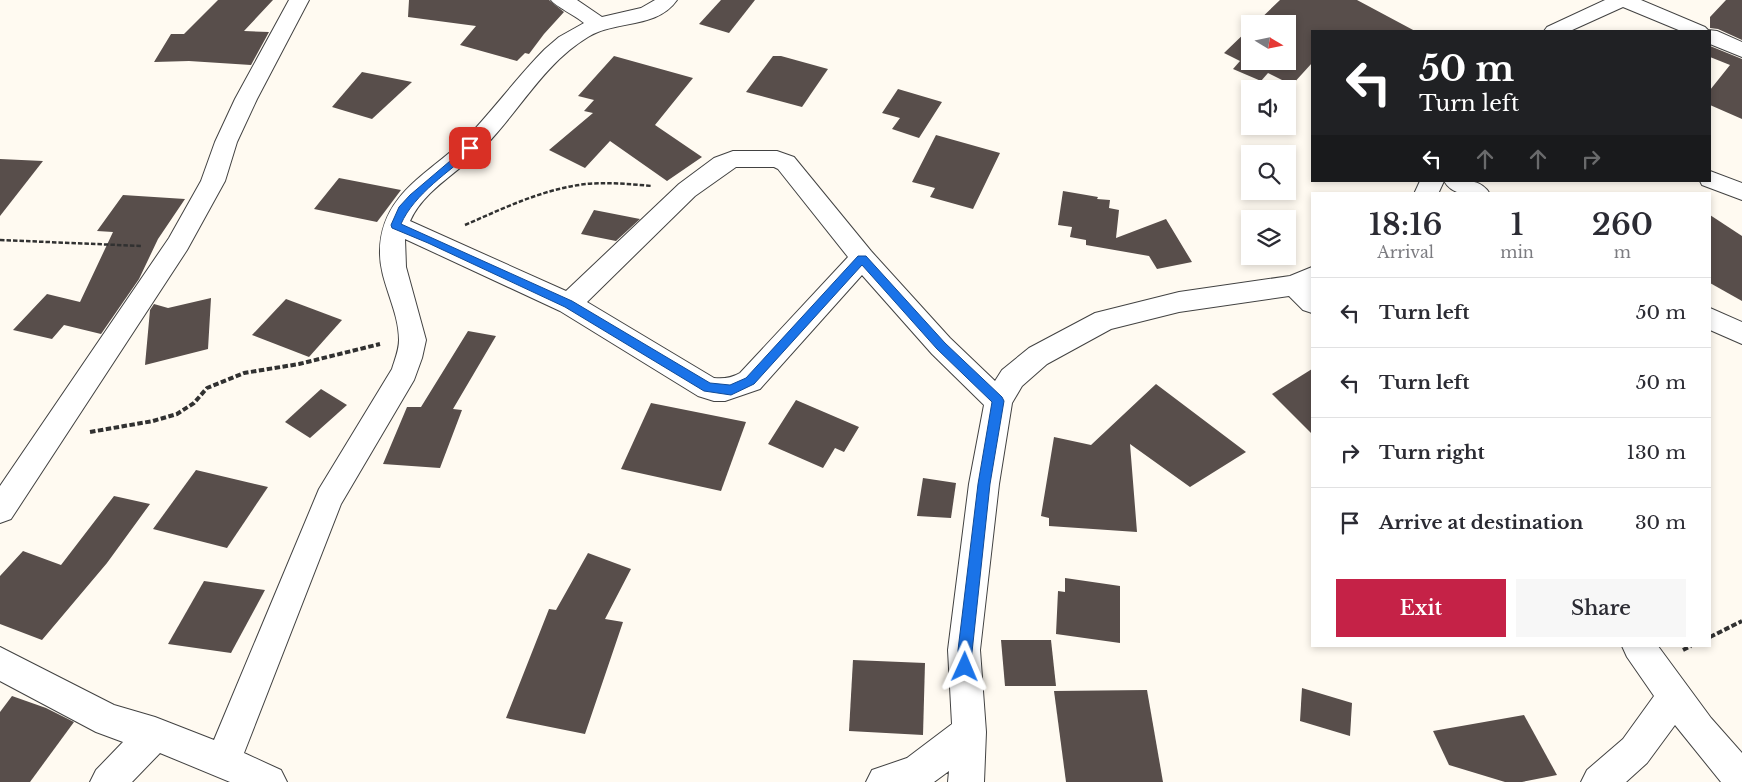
<!DOCTYPE html>
<style>
body{margin:0;font-family:"Libre Baskerville",serif;background:#f7f7f7;color:#2b2b33;height:100vh;display:flex;flex-direction:column;font-size:19px;white-space:nowrap}
*{box-sizing:border-box;margin:0}
p{font-size:16px;color:#7c7c81}
.icon{flex:none;width:28px;height:28px;fill:none;stroke:currentColor;stroke-width:2;stroke-linecap:round;stroke-linejoin:round}
.map{position:relative;flex:1;overflow:hidden}
.drawer{position:absolute;left:1311px;top:192px;width:400px;height:455px;display:flex;flex-direction:column;background:#fff;border-radius:0px;box-shadow:0 2px 8px #0003}
.drawer>*{flex:none}
.guide{position:absolute;left:1311px;top:30px;width:400px;height:152px;border-radius:0px;box-shadow:0 2px 8px #0003;background:#202124;color:#fff;overflow:hidden}
.needle{width:32px;rotate:100deg}
.fabs{position:absolute;left:1241px;top:15px;display:grid;gap:10px}
.fabs a{display:grid;place-items:center;width:55px;height:55px;border-radius:0px;background:#fff;box-shadow:0 2px 8px #0003;font-size:25px}
.pin{position:absolute;display:grid;place-items:center;width:42px;height:42px;color:#fff;margin:-21px;border-radius:10px;box-shadow:0 2px 8px #0006}
.me{position:absolute;width:55px;margin:-28px;rotate:1deg;stroke-linejoin:round;filter:drop-shadow(0 0 4px #0008)}
.turn{display:flex;align-items:center;gap:18px;height:105px;padding:0 25px;font-size:22px}
.turn .icon{width:65px;height:65px;stroke-width:2.5}
.turn b{display:block;font-size:35px;line-height:42px}
.lanes{display:flex;align-items:center;height:48px;padding:0 25px;background:#0003;justify-content:center;gap:25px;direction:ltr}
.lanes .off{opacity:.35}
.eta{display:flex;justify-content:space-evenly;align-items:center;height:85px;text-align:center}
.eta b{font-size:30px;font-weight:600;line-height:35px}
.cta{display:flex;gap:10px;margin-top:auto;padding:10px 25px}
.cta a{flex:1;height:58px;border-radius:0px;background:#c52247;color:#fff;font-size:20px;font-weight:600;line-height:58px;text-align:center}
.cta a+a{background:#f7f7f7;color:#2b2b33}
ul{padding:0;list-style:none}
li{display:flex;align-items:center;gap:15px;height:70px;padding:0 25px;border-top:1px solid #e1e1e2}
li div{flex:1}
li b{display:block;font-size:19px}
li em{font-style:normal}
.map>svg:first-child{display:block}
</style>
<div class="map">
<svg width="1742" height="782" viewBox="0 0 1742 782">
<rect width="100%" height="100%" fill="#fffaf1"/>
<g fill="#584e4b">
<polygon points="218,0 273,0 244,31 269,32 251,65 189,61 154,62 171,34 184,34"/>
<polygon points="409,0 549,0 564,12 544,34 529,54 525,53 517,61 460,45 476,26 408,17"/>
<polygon points="721,0 755,0 729,33 699,24"/>
<polygon points="1280,0 1357,0 1415,31 1312,31 1312,63 1292,85 1268,73 1261,81 1233,69 1240,61 1224,53 1250,28 1250,61 1288,61 1288,24 1255,24"/>
<polygon points="1726,0 1742,0 1742,40 1718,29 1710,28 1710,17"/>
<polygon points="1710,46 1742,59 1742,119 1710,105 1710,90 1730,65 1710,57"/>
<polygon points="614,56 693,78 655,125 702,157 667,181 610,141 585,168 549,150 593,113 584,111 594,100 578,96"/>
<polygon points="773,56 781,56 828,69 802,107 746,92"/>
<polygon points="362,72 412,82 372,119 332,107"/>
<polygon points="898,89 942,102 919,138 892,129 900,118 882,113"/>
<polygon points="936,135 1000,153 973,209 930,197 935,188 912,182"/>
<polygon points="0,159 43,161 0,216"/>
<polygon points="339,178 401,190 377,222 314,209"/>
<polygon points="1063,191 1098,197 1097,199 1110,200 1109,208 1119,210 1116,238 1166,219 1192,262 1157,269 1149,256 1086,245 1086,240 1070,237 1072,227 1058,225"/>
<polygon points="123,195 185,199 158,239 139,279 101,334 64,325 52,339 13,330 47,294 80,302 113,232 97,231"/>
<polygon points="594,210 640,219 616,241 581,234"/>
<polygon points="1710,215 1742,236 1742,301 1710,283"/>
<polygon points="211,298 208,349 145,365 150,310 154,304 168,308"/>
<polygon points="286,299 342,320 309,357 252,335"/>
<polygon points="468,331 496,336 453,409 462,410 440,468 383,464 407,407 421,407"/>
<polygon points="1312,369 1312,434 1272,394"/>
<polygon points="1156,384 1246,452 1190,487 1130,444 1137,532 1049,526 1049,518 1041,516 1054,437 1091,445"/>
<polygon points="321,389 347,405 310,438 285,422"/>
<polygon points="796,400 859,427 844,452 835,448 823,468 768,444"/>
<polygon points="651,403 746,422 721,491 621,469"/>
<polygon points="196,470 268,487 227,548 153,529"/>
<polygon points="923,478 956,483 951,518 917,516"/>
<polygon points="114,496 150,504 107,563 42,640 0,624 0,576 23,551 61,565"/>
<polygon points="588,553 631,569 605,619 623,622 585,734 506,718 549,609 556,610"/>
<polygon points="1065,578 1120,586 1120,643 1056,634 1058,591 1065,592"/>
<polygon points="204,581 265,590 231,653 168,644"/>
<polygon points="1001,640 1051,640 1056,686 1005,686"/>
<polygon points="853,660 925,663 923,735 849,731"/>
<polygon points="1302,688 1352,703 1350,736 1300,721"/>
<polygon points="1147,690 1163,782 1066,782 1054,691"/>
<polygon points="12,696 46,708 74,722 30,782 0,782 0,712"/>
<polygon points="1524,715 1557,775 1522,782 1505,782 1449,765 1433,731"/>
</g>
<g fill="none" stroke-linecap="round" stroke-linejoin="round">
<g stroke="#424242" stroke-width="2">
<g id="minor">
<polygon points="289,0 309,0 257,99 237,142 225,181 187,250 11,519 0,523 0,486 169,238 201,181 215,142 235,99"/>
<path d="M551 0H577L602 17 641 8 655 0H677C657 29 615 20 588 37 545 63 521 108 487 144 463 170 425 188 410 221L566 291 679 184 714 158 733 151H777L794 157 871 251 950 338 995 381 1002 370 1029 348 1095 313 1179 292 1290 276 1312 267V313L1303 310 1289 296 1179 312 1111 329 1047 364 1022 386 1012 403 999 484 980 650 986 732 984 782H948L949 771 934 782H866L872 770 907 758 952 724 948 650 969 484 984 405 932 354 862 275 760 389 725 401H714L698 396 560 311 405 239 406 267 426 340 422 358 414 380 341 504 244 753 281 770 287 782H230L160 753 132 782H90L96 770 123 742 96 732 0 681V647L114 705 155 717 214 740 319 489 392 369C395 359 399 350 399 340 399 309 379 281 380 251 381 190 436 171 472 132 497 105 519 75 545 49L559 37 584 23C576 16 555 6 551 0ZM736 167H774L778 169 848 257 740 373C731 378 724 379 714 378L587 302 695 196Z"/>
<polygon points="1605,0 1641,0 1705,27 1708,30 1717,31 1742,42 1742,57 1710,44 1710,31 1681,31 1623,7 1570,31 1544,31 1547,27"/>
<polygon points="1710,171 1742,183 1742,200 1702,185 1700,181 1710,181"/>
<polygon points="1420,181 1444,181 1438,194 1414,194"/>
<path d="M1444 181C1461 181 1480 177 1490 194 1473 194 1454 198 1444 181Z"/>
<polygon points="1710,308 1742,322 1742,344 1710,330"/>
<polygon points="1622,646 1658,646 1711,718 1742,753 1742,782 1721,782 1675,725 1647,763 1626,782 1581,782 1587,770 1623,739 1654,696 1627,657"/>
</g>
</g>
<g stroke="#313131" stroke-width="2.5" stroke-dasharray="4.5 2" stroke-linecap="butt">
<path d="M465 225C504 208 543 189 586 184 608 182 630 184 652 186"/>
<polyline points="0,240 142,246"/>
</g>
<g stroke="#313131" stroke-width="4" stroke-dasharray="5.5 2.5" stroke-linecap="butt">
<polyline points="90,432 153,421 177,414 194,403 207,388 244,373 299,364 380,344"/>
<polyline points="1710,637 1742,621"/>
<polyline points="1683,650 1691,646"/>
</g>
<use href="#minor" fill="#fff" fill-rule="evenodd"/>
</g>
<path fill="#1a73e8" stroke="#114b97" d="M470 144 474 145V150C450 171 414 194 401 224L572 301 710 383 730 385 746 378 858 256H866L945 343 1002 397 1004 401 990 484 970 671 965 673 960 671 958 650 978 484 992 402 937 349 862 265 754 384 731 395 704 391 565 307 428 243 392 228 391 225 399 207 410 195Z"/>
</svg>
<div class="fabs">
<a><svg class="needle" viewBox="-14 -14 28 28"><path d="M0-13l5 13h-10z" fill="#e53935"/><path d="M0 13l5-13h-10z" fill="#7c7c81"/></svg></a>
<a><svg class="icon" aria-label="sound" viewBox="0 0 24 24"><path d="M4 9h4l5-4v14l-5-4H4zM17 9q2 3 0 6"/></svg></a>
<a><svg class="icon" aria-label="search" viewBox="0 0 24 24"><circle cx="10" cy="10" r="6"/><path d="M15 15l6 6"/></svg></a>
<a><svg class="icon" aria-label="layers" viewBox="0 0 24 24"><path d="M12 4l9 5-9 5-9-5zM3 14l9 5 9-5"/></svg></a>
</div>
<div class="pin" style="left:470px;top:148px;background:#d93025"><svg class="icon" aria-label="arrive" viewBox="0 0 24 24"><path d="M6 21V4h12l-3 4 3 4H6"/></svg></div>
<svg class="me" style="left:965px;top:667px" viewBox="-20 -20 40 40"><path d="M0-17L14 15 0 8-14 15z" fill="#1a73e8" stroke="#fff" stroke-width="4"/></svg>
<div class="guide">
<div class="turn"><svg class="icon" aria-label="left" viewBox="0 0 24 24"><path d="M17 20v-9H6M10 6l-5 5 5 5"/></svg><div><b>50 m</b>Turn left</div></div>
<div class="lanes"><svg class="icon" aria-label="left" viewBox="0 0 24 24"><path d="M17 20v-9H6M10 6l-5 5 5 5"/></svg><svg class="icon off" aria-label="ahead" viewBox="0 0 24 24"><path d="M12 20V5M6 11l6-6 6 6"/></svg><svg class="icon off" aria-label="ahead" viewBox="0 0 24 24"><path d="M12 20V5M6 11l6-6 6 6"/></svg><svg class="icon off" aria-label="right" viewBox="0 0 24 24"><path d="M7 20v-9h11M14 6l5 5-5 5"/></svg></div>
</div>
<section class="drawer">
<div class="eta">
<div><b>18:16</b><p>Arrival</p></div>
<div><b>1</b><p>min</p></div>
<div><b>260</b><p>m</p></div>
</div>
<ul>
<li><svg class="icon" aria-label="left" viewBox="0 0 24 24"><path d="M17 20v-9H6M10 6l-5 5 5 5"/></svg><div><b>Turn left</b></div><em>50 m</em></li>
<li><svg class="icon" aria-label="left" viewBox="0 0 24 24"><path d="M17 20v-9H6M10 6l-5 5 5 5"/></svg><div><b>Turn left</b></div><em>50 m</em></li>
<li><svg class="icon" aria-label="right" viewBox="0 0 24 24"><path d="M7 20v-9h11M14 6l5 5-5 5"/></svg><div><b>Turn right</b></div><em>130 m</em></li>
<li><svg class="icon" aria-label="arrive" viewBox="0 0 24 24"><path d="M6 21V4h12l-3 4 3 4H6"/></svg><div><b>Arrive at destination</b></div><em>30 m</em></li>
</ul>
<div class="cta"><a>Exit</a><a>Share</a></div>
</section>
</div>
